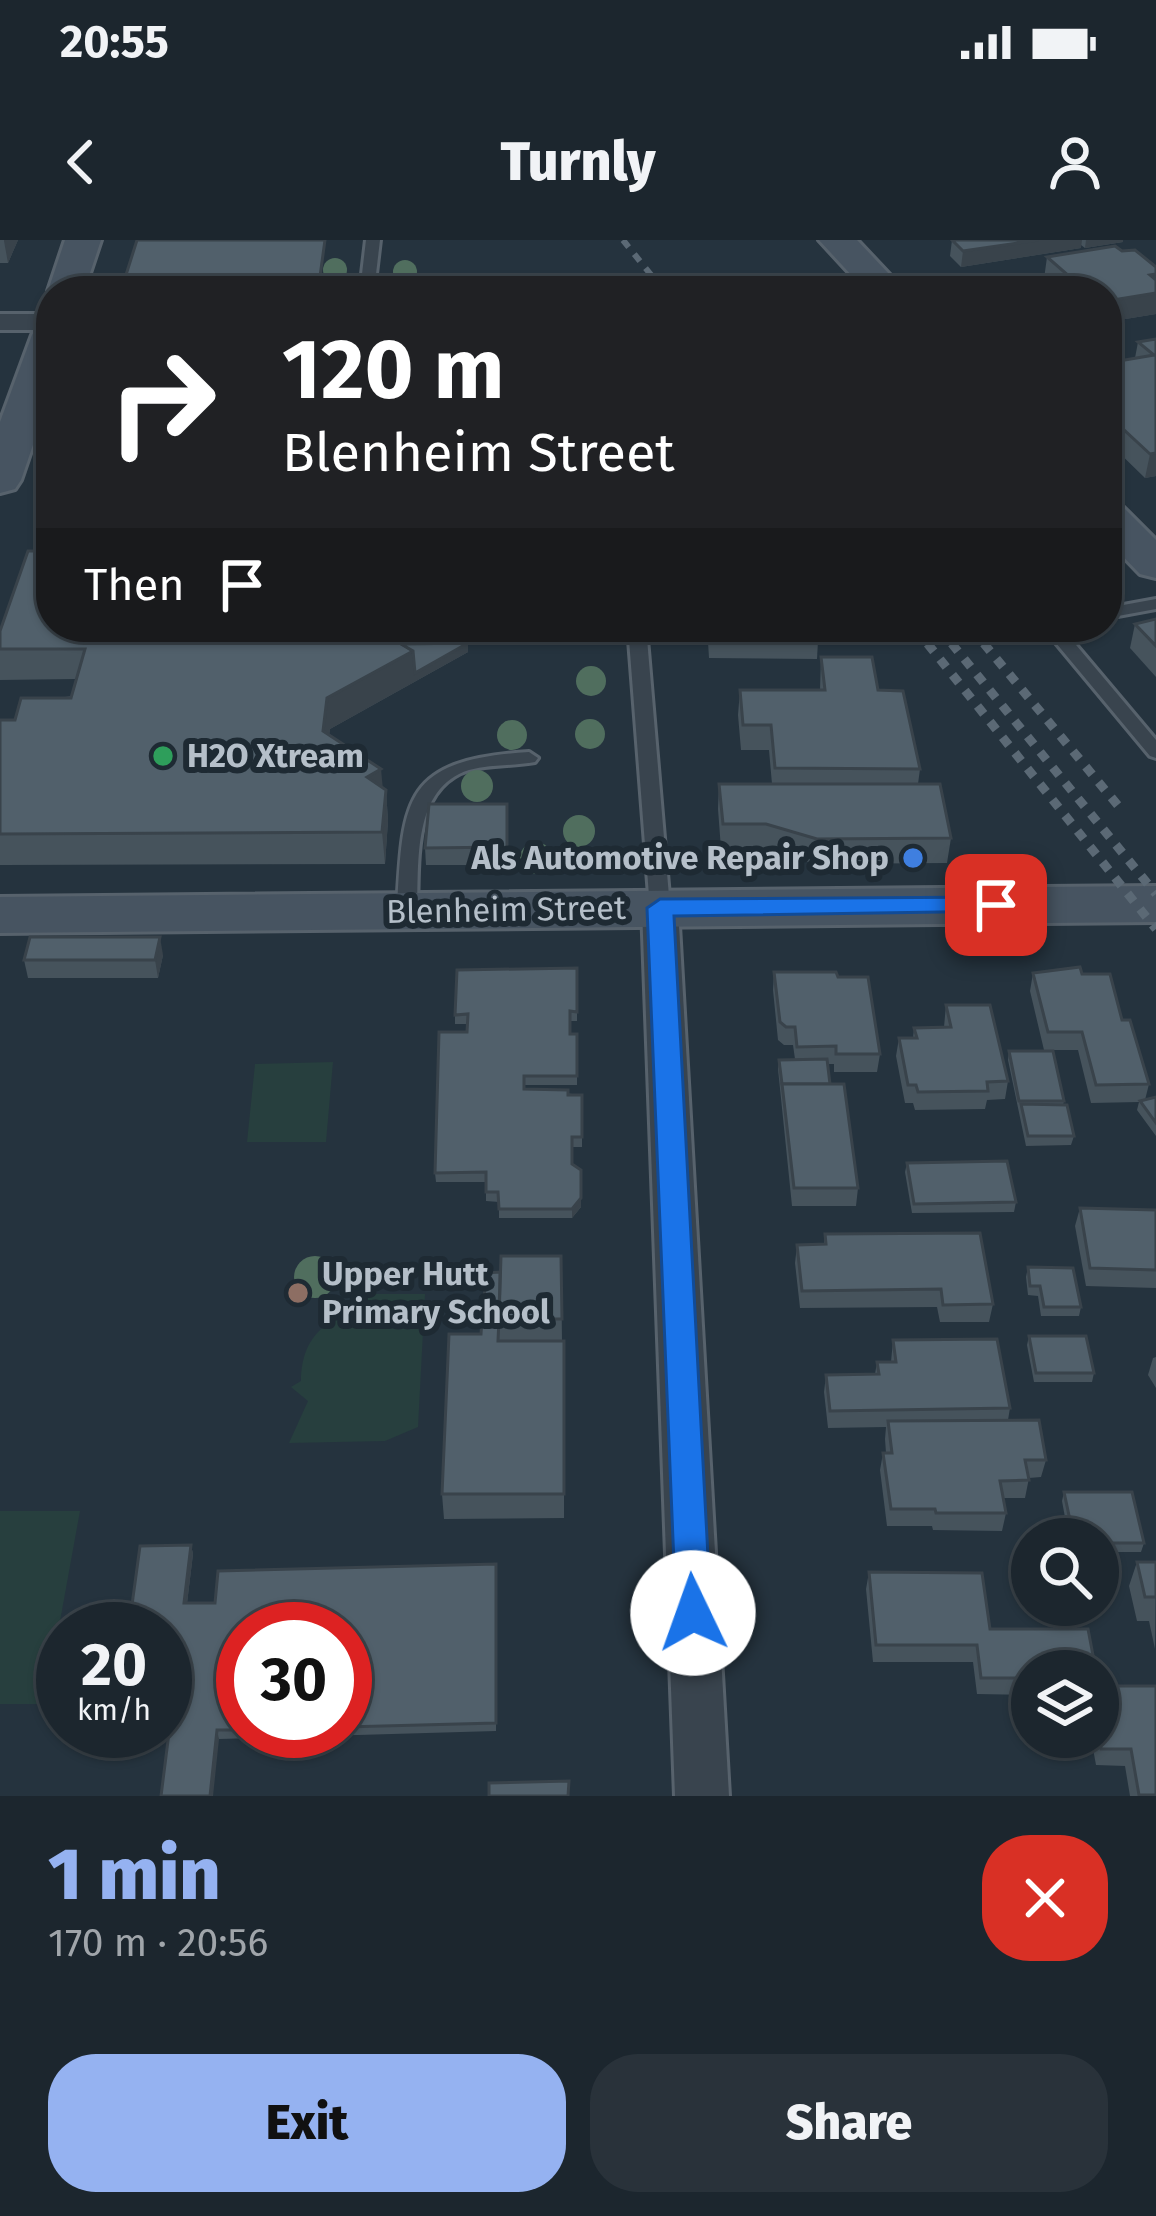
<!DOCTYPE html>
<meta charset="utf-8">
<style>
body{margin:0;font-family:"Fira Sans",sans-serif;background:#29323a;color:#f1f3f6;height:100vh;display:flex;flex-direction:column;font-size:45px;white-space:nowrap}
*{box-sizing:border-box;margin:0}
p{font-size:39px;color:#a0a5aa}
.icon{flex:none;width:66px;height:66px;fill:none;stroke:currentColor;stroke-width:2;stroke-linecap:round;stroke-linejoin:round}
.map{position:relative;height:1556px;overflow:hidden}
.panel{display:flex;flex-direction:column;background:#1c262e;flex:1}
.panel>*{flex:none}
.banner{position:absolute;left:36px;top:36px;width:1086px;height:366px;border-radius:48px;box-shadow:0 3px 9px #0004,0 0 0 3px #3a434a;background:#202124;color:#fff;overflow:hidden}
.buttons{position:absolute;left:1011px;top:1278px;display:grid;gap:24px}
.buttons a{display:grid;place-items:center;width:108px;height:108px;border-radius:50%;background:#1c262e;box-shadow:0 3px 9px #0004,0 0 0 3px #3a434a;font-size:60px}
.speed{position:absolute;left:36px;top:1362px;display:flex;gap:24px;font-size:60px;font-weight:700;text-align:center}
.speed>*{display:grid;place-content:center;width:156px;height:156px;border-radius:50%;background:#1c262e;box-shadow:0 3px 9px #0004,0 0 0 3px #3a434a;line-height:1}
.speed small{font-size:30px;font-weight:400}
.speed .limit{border:18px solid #d22;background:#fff;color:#111}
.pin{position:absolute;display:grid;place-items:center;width:102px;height:102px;color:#fff;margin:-51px;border-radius:24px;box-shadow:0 6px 18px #0006}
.me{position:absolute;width:132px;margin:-66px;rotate:357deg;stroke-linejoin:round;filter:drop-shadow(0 0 9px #0008)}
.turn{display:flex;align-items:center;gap:42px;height:252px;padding:0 48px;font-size:54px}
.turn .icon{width:156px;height:156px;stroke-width:2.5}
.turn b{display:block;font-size:84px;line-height:102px}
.then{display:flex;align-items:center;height:114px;padding:0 48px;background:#0003;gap:24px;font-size:45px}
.round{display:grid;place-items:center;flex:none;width:126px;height:126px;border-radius:48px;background:#29323a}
.summary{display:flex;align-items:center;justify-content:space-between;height:204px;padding:0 48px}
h1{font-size:72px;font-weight:800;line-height:90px;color:#95b2f1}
.action{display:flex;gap:24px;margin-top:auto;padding:24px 48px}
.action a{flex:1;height:138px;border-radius:48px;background:#95b2f1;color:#111;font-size:48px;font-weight:800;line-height:138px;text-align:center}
.action a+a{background:#29323a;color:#f1f3f6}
.status{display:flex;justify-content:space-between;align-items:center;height:84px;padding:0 60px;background:#1c262e;direction:ltr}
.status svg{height:33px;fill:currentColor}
header{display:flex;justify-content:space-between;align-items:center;height:156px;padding:0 48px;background:#1c262e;font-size:54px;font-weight:800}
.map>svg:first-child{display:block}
</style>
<div class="status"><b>20:55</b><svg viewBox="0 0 49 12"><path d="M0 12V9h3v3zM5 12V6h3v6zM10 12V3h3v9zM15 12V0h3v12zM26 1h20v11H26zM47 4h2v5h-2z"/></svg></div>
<header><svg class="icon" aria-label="back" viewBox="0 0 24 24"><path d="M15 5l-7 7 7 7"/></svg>Turnly<svg class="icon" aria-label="person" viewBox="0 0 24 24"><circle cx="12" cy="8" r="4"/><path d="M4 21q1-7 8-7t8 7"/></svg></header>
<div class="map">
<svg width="1156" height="1556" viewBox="0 0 1156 1556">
<rect width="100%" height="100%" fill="#25333e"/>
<g fill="#273f3e">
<polygon points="333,822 326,902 247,902 255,824"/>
<path d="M371 1054H425L418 1187 385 1201 289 1203 308 1161 291 1147 301 1141C302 1089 332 1082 371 1054Z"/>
<polygon points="0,1271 80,1271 45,1464 0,1464"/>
</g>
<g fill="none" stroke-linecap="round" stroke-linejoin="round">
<g stroke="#57626c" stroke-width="6">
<g id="lane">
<polygon points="366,0 380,0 374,51 360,51"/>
<polygon points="935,41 940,42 940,48 894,51"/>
<polygon points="1156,359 1156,369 1107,378 1107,368"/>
<polygon points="628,387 646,387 670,668 660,675 650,668"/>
<polygon points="1059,387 1077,387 1071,399 1156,500 1156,518 1150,516 1056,403 1053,399"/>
<path d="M529 512 538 518 535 522C514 526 491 524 469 530 412 548 419 622 417 671L414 676H400L397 671C403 558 403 520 529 512Z"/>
</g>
</g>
<g stroke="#57626c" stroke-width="6">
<g id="street">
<rect x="0" y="74" width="51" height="16"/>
<polygon points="660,656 673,659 678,668 729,1556 675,1556 642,668 647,659"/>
</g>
</g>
<g stroke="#57626c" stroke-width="6">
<g id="secondary">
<polygon points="65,0 101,0 84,51 51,51 51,56 48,51"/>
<polygon points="819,0 857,0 905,51 866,51"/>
<polygon points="51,84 51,152 21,240 15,249 0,253 0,182 32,95 37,87"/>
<polygon points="1107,262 1122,266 1156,300 1156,338 1140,334 1107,300"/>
<polygon points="1156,646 1156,682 0,693 0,657"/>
</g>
</g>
<use href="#lane" fill="#39444e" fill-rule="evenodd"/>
<use href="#street" fill="#39444e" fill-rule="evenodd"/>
<use href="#secondary" fill="#475461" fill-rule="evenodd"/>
<g stroke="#5b6975" stroke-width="6" stroke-dasharray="9 9" stroke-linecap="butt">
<polyline points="623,0 664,51"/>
<polyline points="914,387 917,391"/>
<polyline points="938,387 941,391"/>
<polyline points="970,387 973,391"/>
</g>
<g stroke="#5b6975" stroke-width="9" stroke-dasharray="10 10" stroke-linecap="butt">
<polyline points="915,388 1156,689"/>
<polyline points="939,388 1156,654"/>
<polyline points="971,388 1120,568"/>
</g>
</g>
<g fill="#506e5e">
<circle cx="335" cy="30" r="12"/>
<circle cx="405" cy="32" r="12"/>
<circle cx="591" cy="441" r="15"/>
<circle cx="590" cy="494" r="15"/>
<circle cx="512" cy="495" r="15"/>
<circle cx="477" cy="546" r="16"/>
<circle cx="579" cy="591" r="16"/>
<circle cx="536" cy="618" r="16"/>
<circle cx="315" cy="1037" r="21"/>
</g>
<g fill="#46535c" fill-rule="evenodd">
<polygon points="0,0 18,0 8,23 0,23"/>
<polygon points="952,0 1123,0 1123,2 1085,8 1081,5 1081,8 961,27 950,16"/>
<polygon points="326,5 149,45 126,46 125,38"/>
<polygon points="1047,17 1156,27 1156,74 1107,82 1107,51 1057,51 1044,39"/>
<polygon points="1156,99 1156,236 1145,238 1107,201 1107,123 1135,118 1138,102"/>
<polygon points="1156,379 1156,437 1130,408 1135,384"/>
<polygon points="51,387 394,387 393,399 401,404 468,403 468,412 330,489 329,495 386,550 388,581 385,624 0,625 0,480 15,480 58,458 72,456 76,439 0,440 0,391"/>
<polygon points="707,387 817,387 818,401 817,419 709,418"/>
<polygon points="821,417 878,450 920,529 918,544 951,598 947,623 815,624 764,609 721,609 718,569 719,544 772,544 769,510 741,510 738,475 740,450 820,450"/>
<polygon points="507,564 507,625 426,625 425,608"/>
<polygon points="163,715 158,738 28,738 24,720"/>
<polygon points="577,728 577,781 570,781 570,794 577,794 577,845 524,845 524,849 582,855 582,907 572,907 572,924 581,930 581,967 572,978 499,978 499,962 486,961 486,942 436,942 435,933 467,792 467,784 455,784 455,775"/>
<polygon points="774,732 838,737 880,814 877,832 834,832 834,824 828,824 830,844 858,948 856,966 792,966 778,829 779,820 795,819 793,805 784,805 778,800 773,750"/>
<polygon points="1033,733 1082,734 1122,780 1149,844 1145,860 1156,857 1156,896 1137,870 1139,862 1091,863 1078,810 1044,810 1030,751"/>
<polygon points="946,765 1008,841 1005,859 987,860 985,869 915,870 913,863 905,863 896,816 899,798 913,798 914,788 944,787"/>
<polygon points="1009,811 1064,861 1063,865 1074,896 1071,905 1026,906 1008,820"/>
<polygon points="907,923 1016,962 1014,972 912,973 905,932"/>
<polygon points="1080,968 1156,970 1156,1048 1086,1046 1075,986"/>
<polygon points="825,994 993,1064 989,1082 940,1082 937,1067 800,1068 795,1023 797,1005 824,1004"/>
<polygon points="561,1016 562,1101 564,1101 564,1278 444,1279 442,1254 484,1079 500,1032"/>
<polygon points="1028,1027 1081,1067 1079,1076 1041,1076 1038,1056 1028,1055 1026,1037"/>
<polygon points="1029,1096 1094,1133 1092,1142 1034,1142 1027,1105"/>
<polygon points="893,1100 1010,1168 1008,1180 1046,1220 1041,1237 1029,1238 1025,1258 1004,1258 1006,1273 1002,1291 933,1290 932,1286 887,1286 880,1230 883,1213 886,1213 885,1199 886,1187 828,1188 824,1152 826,1135 875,1134 877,1122 891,1122"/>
<polygon points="1156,1117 1156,1148 1148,1135 1153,1118"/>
<polygon points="1064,1252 1144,1303 1141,1312 1098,1312 1098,1299 1069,1299 1062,1261"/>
<path d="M191 1305 193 1314 187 1363H215L496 1324V1491L219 1499 176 1437 165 1435V1389L132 1365ZM243 1389H345V1491H243Z"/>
<polygon points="1137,1322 1156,1322 1155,1409 1149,1381 1137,1381 1129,1346"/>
<polygon points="869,1332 990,1389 1032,1431 1032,1455 977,1454 973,1422 873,1422 866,1349"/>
<polygon points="1104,1446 1156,1556 1130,1556 1125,1526 1096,1525 1091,1498 1098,1497 1098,1481 1102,1481 1098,1462"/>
</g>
<g fill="#39434b">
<polygon points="4,0 18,0 8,23 4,1"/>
<polygon points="1038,0 1082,0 1081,8 961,27 963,11"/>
<polygon points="1086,0 1123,0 1123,2 1085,8"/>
<polygon points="1156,34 1156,74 1107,82 1107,61 1150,35"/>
<polygon points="1156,213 1156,236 1145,238 1150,214"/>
<polygon points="468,403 468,412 330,489 326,522 323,491 327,458 413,411"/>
<polygon points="381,529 384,561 367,537"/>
<polygon points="386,550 388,581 385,624 382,592"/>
<polygon points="160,697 163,715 158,738 155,720"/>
<polygon points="581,958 581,967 572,978 572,969"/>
<polygon points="191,1305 193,1314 186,1372 184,1363"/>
<polygon points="217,1490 219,1499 213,1556 210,1556"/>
</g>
<g fill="#51606b" stroke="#39434b" stroke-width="3">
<polygon points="137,0 325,0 318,51 148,51 152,37 125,38"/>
<polygon points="952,0 1038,0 963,11"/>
<polygon points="1115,6 1122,11 1135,10 1156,27 1156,34 1150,35 1156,40 1156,53 1107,61 1107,51 1086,51 1047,17"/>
<polygon points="1156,99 1156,213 1150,214 1107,174 1107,123 1154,115 1138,102"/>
<polygon points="28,311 51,311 51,387 275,387 275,390 297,390 297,387 374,387 413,411 327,458 323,491 381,529 367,537 386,550 382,592 0,594 0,480 15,480 21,458 71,458 85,409 0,409 0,391"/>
<polygon points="1156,379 1156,406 1135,384"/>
<rect x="279" y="387" width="18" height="3"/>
<polygon points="378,387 392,387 392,393 384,393 378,389"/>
<polygon points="709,387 817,387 818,401 710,401"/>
<polygon points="468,403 415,433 413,411 401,404"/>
<polygon points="821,417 872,417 878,450 903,451 920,529 775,528 771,485 743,485 740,450 825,450"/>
<polygon points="719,544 940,544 951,598 817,599 766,584 723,584"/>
<polygon points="429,564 507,564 507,607 425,608"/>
<polygon points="30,697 160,697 155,720 24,720"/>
<polygon points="1080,727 1082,734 1110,734 1122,780 1130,780 1149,844 1096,845 1082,792 1048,792 1033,733"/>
<polygon points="577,728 577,772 570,771 570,794 577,794 577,836 524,836 524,849 568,850 568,855 582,855 582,897 572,897 572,924 581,930 581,958 572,969 499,969 498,952 486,952 486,932 435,933 439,792 467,792 468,774 455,775 457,730"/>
<polygon points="774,732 836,732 838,737 868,737 880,814 836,814 836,806 797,807 795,787 786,787 780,782"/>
<polygon points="946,765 990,765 1008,841 987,842 988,851 918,852 916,845 908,845 899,798 917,798 914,788 951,787"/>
<polygon points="1009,811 1053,811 1064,861 1019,861"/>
<polygon points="827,819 830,844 782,844 779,820"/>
<polygon points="782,844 844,844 858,948 794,948"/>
<polygon points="1156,857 1156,883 1140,861"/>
<polygon points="1021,864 1067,865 1074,896 1028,896"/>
<polygon points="1007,921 1016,962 914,964 907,923"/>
<polygon points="1080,968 1156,970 1156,1030 1090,1028"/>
<polygon points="980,993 993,1064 943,1065 941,1049 802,1051 797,1005 826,1004 825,994"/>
<polygon points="501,1016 561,1016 562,1079 499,1079"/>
<polygon points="1028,1027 1073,1028 1081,1067 1044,1067 1040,1046 1030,1046"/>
<polygon points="500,1032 499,1079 484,1079 485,1033"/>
<polygon points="482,1079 499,1079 498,1101 564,1101 564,1254 442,1254 449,1094 481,1094"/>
<polygon points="1029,1096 1086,1096 1094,1133 1036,1133"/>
<polygon points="997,1099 1010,1168 830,1171 826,1135 879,1134 877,1122 896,1122 893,1100"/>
<polygon points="1039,1180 1046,1220 1025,1220 1029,1240 1000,1241 1006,1273 936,1273 935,1269 891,1269 883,1213 892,1213 888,1181"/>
<polygon points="1064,1252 1132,1252 1144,1303 1098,1303 1098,1299 1074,1299"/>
<polygon points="191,1305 184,1363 215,1363 218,1331 496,1324 496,1483 345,1487 345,1389 243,1389 243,1490 217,1490 210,1556 161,1556 177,1429 165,1427 165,1389 119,1389 122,1366 132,1365 140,1306"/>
<polygon points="1137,1322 1156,1322 1156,1357 1145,1357"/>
<polygon points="869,1332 982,1333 990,1389 1088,1389 1096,1431 1032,1431 1032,1438 981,1438 977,1405 876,1405"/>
<polygon points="1104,1446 1156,1446 1156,1555 1139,1555 1131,1509 1101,1509 1098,1481 1110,1482"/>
<polygon points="569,1541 568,1556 489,1556 489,1543"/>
</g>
<polygon fill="#1a73e8" stroke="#114b97" stroke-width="3" points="996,657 1005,659 1009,665 1005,671 674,676 711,1373 706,1385 693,1389 681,1385 676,1373 647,668 660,659"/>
<circle fill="#2e9e5b" stroke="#1e2a33" stroke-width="4.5" cx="163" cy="516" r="12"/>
<circle fill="#3f7fe0" stroke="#1e2a33" stroke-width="4.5" cx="913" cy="618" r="12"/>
<circle fill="#8d6e63" stroke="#1e2a33" stroke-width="4.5" cx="298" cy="1053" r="12"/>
<g text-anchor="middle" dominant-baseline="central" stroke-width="12" stroke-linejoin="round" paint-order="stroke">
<g font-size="33" font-weight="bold" fill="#b5bfc9" stroke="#1e2a33" text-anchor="start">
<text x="187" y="516">H2O Xtream</text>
<text x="889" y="618" text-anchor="end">Als Automotive Repair Shop</text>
<text x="322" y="1034">Upper Hutt<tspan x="322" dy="38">Primary School</tspan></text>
</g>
<g font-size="33" fill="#b5bfc9" stroke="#1e2a33">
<text transform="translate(506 670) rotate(-1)">Blenheim Street</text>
</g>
</g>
</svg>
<div class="buttons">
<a><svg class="icon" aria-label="search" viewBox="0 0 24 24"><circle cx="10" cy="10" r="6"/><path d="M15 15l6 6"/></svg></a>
<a><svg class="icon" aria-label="layers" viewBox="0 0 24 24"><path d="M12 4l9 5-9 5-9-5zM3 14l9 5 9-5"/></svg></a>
</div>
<div class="speed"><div>20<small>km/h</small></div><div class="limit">30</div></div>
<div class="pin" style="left:996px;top:665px;background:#d93025"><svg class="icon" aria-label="arrive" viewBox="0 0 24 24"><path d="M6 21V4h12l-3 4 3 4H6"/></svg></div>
<svg class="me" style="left:693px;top:1373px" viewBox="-20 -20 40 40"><circle r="19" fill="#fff"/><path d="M0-13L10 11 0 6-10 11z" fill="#1a73e8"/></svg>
<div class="banner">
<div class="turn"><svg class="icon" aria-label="right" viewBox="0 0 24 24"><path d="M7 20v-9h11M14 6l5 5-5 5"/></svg><div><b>120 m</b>Blenheim Street</div></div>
<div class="then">Then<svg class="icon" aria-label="arrive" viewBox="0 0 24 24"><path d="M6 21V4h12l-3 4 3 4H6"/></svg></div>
</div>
</div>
<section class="panel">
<div class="summary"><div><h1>1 min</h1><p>170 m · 20:56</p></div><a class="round" style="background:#d93025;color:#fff"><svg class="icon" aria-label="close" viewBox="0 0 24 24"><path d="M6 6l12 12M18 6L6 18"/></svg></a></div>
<div class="action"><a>Exit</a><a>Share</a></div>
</section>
